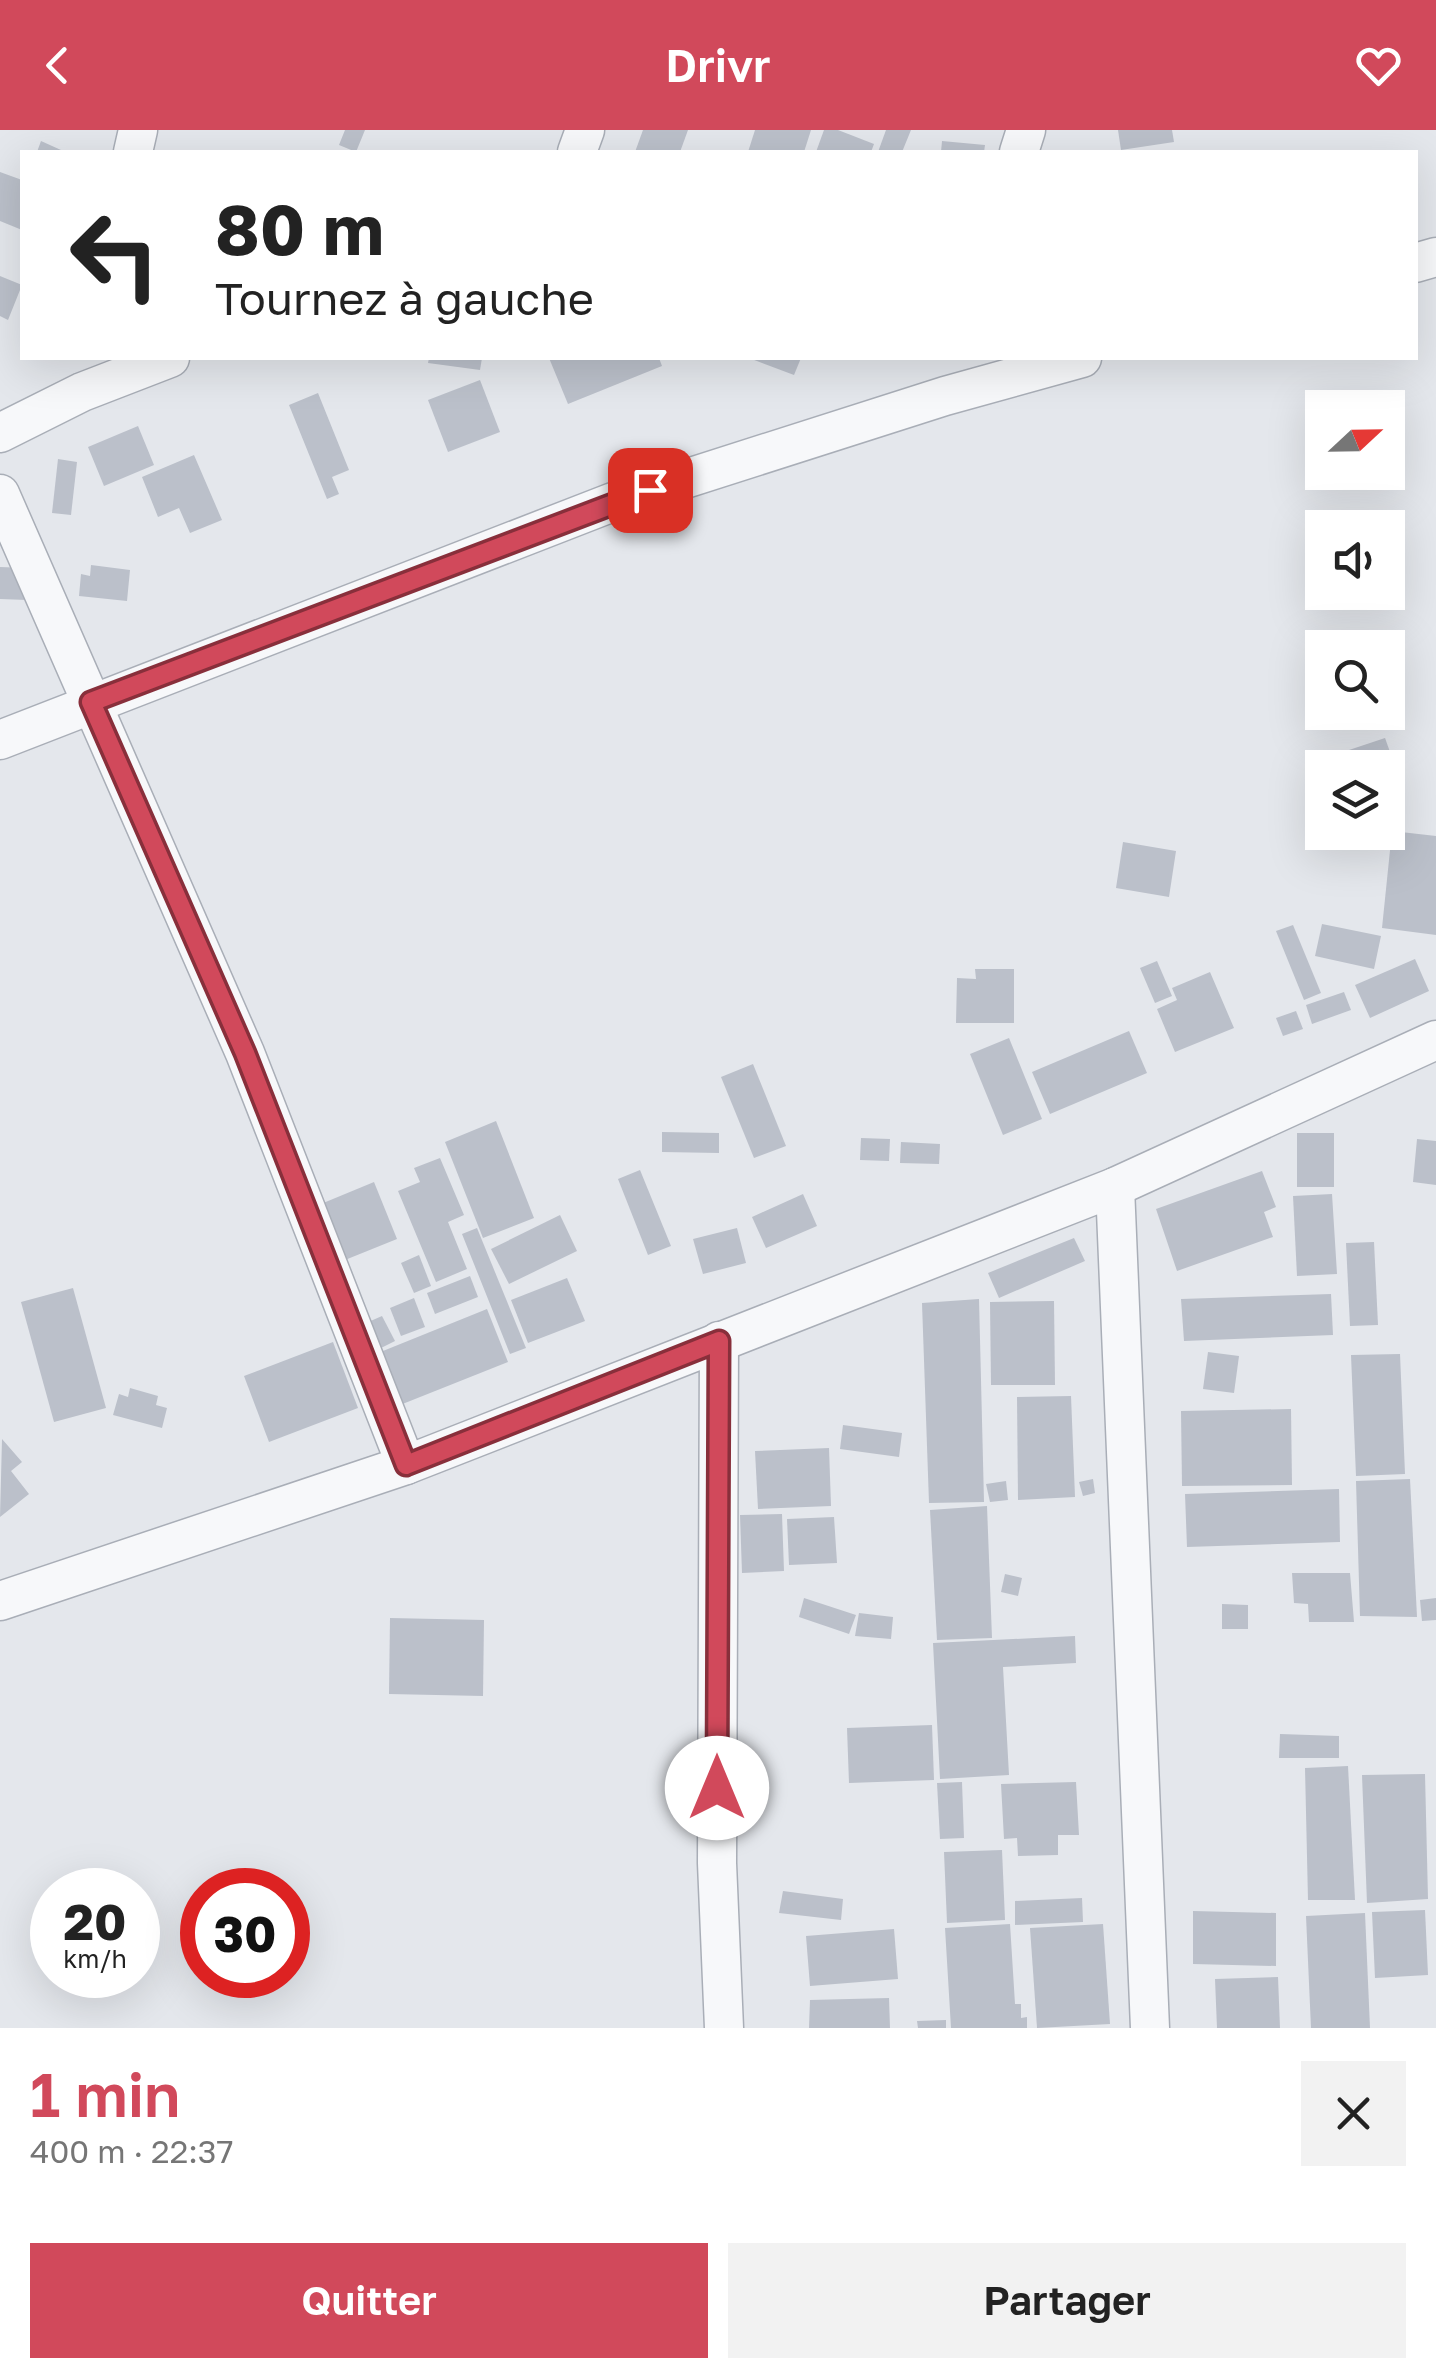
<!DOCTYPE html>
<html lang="fr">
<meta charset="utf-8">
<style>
body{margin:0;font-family:"Golos Text",sans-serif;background:#f2f2f2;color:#222;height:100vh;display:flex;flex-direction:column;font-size:38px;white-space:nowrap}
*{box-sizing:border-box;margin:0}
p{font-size:32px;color:#767676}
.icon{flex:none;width:55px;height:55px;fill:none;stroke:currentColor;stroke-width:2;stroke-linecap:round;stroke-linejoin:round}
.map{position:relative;height:1898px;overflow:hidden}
.drawer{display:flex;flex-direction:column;background:#fff;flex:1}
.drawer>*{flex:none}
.guide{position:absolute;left:20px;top:20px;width:1398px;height:210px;border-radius:0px;box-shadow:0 10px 40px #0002;background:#fff;color:#222;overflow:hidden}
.needle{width:65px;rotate:68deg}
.buttons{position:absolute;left:1305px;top:260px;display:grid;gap:20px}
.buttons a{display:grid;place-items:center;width:100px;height:100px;border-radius:0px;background:#fff;box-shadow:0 10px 40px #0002;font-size:50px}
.speed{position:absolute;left:30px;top:1738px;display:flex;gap:20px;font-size:50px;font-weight:700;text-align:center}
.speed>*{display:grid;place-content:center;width:130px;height:130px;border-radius:50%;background:#fff;box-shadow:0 10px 40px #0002;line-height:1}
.speed small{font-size:25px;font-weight:400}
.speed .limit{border:15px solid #d22;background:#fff;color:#111}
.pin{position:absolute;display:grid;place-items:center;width:85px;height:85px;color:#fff;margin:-42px;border-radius:20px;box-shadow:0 5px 15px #0006}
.me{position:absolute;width:110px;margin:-55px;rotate:0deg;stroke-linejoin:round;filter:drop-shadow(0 0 8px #0008)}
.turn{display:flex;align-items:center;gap:35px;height:210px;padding:0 30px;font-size:45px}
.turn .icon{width:130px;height:130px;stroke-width:2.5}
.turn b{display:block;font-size:70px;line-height:85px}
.round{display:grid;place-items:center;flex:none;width:105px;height:105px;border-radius:0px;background:#f2f2f2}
.headline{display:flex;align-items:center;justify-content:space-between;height:170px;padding:0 30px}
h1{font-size:60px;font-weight:600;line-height:75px;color:#d1495b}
.cta{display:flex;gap:20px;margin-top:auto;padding:20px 30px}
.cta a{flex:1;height:115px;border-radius:0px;background:#d1495b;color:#fff;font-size:40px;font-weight:600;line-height:115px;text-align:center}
.cta a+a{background:#f2f2f2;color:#222}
header{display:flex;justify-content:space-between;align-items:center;height:130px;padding:0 30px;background:#d1495b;color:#fff;font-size:45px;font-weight:600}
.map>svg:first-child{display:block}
</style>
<header><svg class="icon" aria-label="back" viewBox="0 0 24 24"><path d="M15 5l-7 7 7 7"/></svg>Drivr<svg class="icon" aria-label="heart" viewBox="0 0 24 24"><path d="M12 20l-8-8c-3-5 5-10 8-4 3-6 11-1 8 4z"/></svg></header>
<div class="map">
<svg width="1436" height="1898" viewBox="0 0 1436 1898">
<rect width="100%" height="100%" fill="#e4e7ec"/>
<g fill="#bbc0ca">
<polygon points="345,0 365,0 356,22 339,15"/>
<polygon points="643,0 688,0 680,22 635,22"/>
<polygon points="755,0 811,0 804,22 748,22"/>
<polygon points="824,0 838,0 874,14 871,22 816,22"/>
<polygon points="886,0 911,0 902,22 878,22"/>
<polygon points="1118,0 1172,0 1174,12 1121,20"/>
<polygon points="41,11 61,20 60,22 37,22"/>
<polygon points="942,11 985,15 984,22 941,22"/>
<polygon points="0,42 22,50 22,100 0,91"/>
<polygon points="0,146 22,155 8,190 0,186"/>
<polygon points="429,228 482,228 480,240 428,233"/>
<polygon points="549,228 659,228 662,236 568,274"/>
<polygon points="749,228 801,228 794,245"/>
<polygon points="480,250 500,302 448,322 428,270"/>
<polygon points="318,263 349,340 332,347 339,364 327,369 289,275"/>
<polygon points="138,296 154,335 104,356 88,317"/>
<polygon points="194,325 222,390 190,403 179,378 158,387 142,347"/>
<polygon points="58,329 77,332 71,385 52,383"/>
<polygon points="91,435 130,440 127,471 79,466 81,444 90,446"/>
<polygon points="0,437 28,438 27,470 0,469"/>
<polygon points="1385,608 1394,633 1382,638 1352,638 1346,621"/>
<polygon points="1392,701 1436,706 1436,805 1382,798"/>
<polygon points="1123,712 1176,721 1169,767 1116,758"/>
<polygon points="1322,794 1381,806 1374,839 1315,826"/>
<polygon points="1293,795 1321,863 1304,870 1276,801"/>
<polygon points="1415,829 1429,861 1370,888 1355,855"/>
<polygon points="1157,831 1172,866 1155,873 1140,838"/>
<polygon points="975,839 1014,839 1014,893 956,893 957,848 976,849"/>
<polygon points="1210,842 1234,898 1175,922 1157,879 1177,870 1172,858"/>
<polygon points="1344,862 1351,880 1312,894 1306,875"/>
<polygon points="1296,881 1303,899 1283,906 1276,888"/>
<polygon points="1129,901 1147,943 1050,984 1032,942"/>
<polygon points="1009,908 1042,989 1003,1005 970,924"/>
<polygon points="753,934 786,1016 754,1028 721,947"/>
<polygon points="496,991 534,1088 483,1108 445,1012"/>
<polygon points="662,1002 719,1003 719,1023 662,1022"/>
<rect x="1297" y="1003" width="37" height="54"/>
<polygon points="861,1008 890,1009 889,1031 860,1030"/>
<polygon points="1417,1009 1436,1011 1436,1055 1413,1052"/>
<polygon points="901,1012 940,1014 939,1034 900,1033"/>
<polygon points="440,1028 464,1085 448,1092 467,1139 436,1152 398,1061 420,1052 414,1038"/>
<polygon points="640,1040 671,1116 648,1125 618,1049"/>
<polygon points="1262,1041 1276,1077 1264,1082 1273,1107 1177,1141 1156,1079"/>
<polygon points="374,1052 397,1109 340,1132 316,1076"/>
<polygon points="803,1064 817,1096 766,1118 752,1087"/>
<polygon points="1332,1064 1337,1144 1297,1146 1293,1066"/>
<polygon points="560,1085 577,1121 509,1154 491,1119"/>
<polygon points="477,1098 526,1218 510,1224 462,1104"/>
<polygon points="737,1098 746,1133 703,1144 693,1109"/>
<polygon points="1074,1108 1085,1131 999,1168 988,1143"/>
<polygon points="1374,1112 1378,1195 1350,1196 1346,1113"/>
<polygon points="419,1125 431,1156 414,1163 401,1133"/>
<polygon points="470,1146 478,1167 435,1184 427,1163"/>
<polygon points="567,1148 585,1191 528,1213 511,1170"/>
<polygon points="73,1158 106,1278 54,1292 21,1172"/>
<polygon points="1331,1164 1333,1205 1184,1211 1181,1169"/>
<polygon points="414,1168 425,1197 401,1206 390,1178"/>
<polygon points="979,1169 984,1372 929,1373 922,1173"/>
<polygon points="1054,1171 1055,1255 991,1255 990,1172"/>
<polygon points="487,1179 508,1232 400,1275 378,1223"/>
<polygon points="382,1186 395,1211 379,1219 366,1193"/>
<polygon points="333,1212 358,1278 269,1312 244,1246"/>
<polygon points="1208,1222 1239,1226 1234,1263 1203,1259"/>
<polygon points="1400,1224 1405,1344 1356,1346 1351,1225"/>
<polygon points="130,1258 158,1266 156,1275 167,1278 162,1298 113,1285 119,1264 128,1267"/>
<polygon points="1071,1266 1075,1367 1018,1370 1017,1267"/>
<polygon points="1291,1279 1292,1355 1182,1356 1181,1281"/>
<polygon points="843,1295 902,1303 899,1327 840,1319"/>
<polygon points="2,1309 22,1332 11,1341 29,1364 0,1387"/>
<polygon points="829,1318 831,1376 758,1379 755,1321"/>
<polygon points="1093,1349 1095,1363 1083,1366 1079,1352"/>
<polygon points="1410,1349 1417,1487 1360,1486 1356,1351"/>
<polygon points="1006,1351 1008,1370 990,1372 986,1354"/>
<polygon points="1339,1359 1340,1412 1187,1417 1185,1364"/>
<polygon points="987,1376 992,1508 937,1510 930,1380"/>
<polygon points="782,1384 784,1441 742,1443 740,1385"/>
<polygon points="834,1387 837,1433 789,1435 787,1389"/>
<polygon points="1292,1443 1350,1443 1354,1492 1309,1492 1308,1474 1294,1473"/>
<polygon points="1005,1444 1022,1448 1018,1466 1001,1462"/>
<polygon points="804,1468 856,1485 849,1504 799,1487"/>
<polygon points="1436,1468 1436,1490 1422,1491 1420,1470"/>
<polygon points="1222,1474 1248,1475 1248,1499 1222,1499"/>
<polygon points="859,1483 893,1487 891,1509 855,1506"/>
<polygon points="390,1488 484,1490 483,1566 389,1564"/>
<polygon points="1075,1506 1076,1533 1003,1537 1009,1645 940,1649 933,1513"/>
<polygon points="932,1595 934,1650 849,1653 847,1598"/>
<polygon points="1280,1604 1339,1606 1339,1628 1279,1628"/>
<polygon points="1348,1636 1355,1770 1308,1770 1305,1638"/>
<polygon points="1425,1644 1428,1769 1367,1773 1362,1645"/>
<polygon points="962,1652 964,1708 940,1709 937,1653"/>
<polygon points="1076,1652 1079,1705 1058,1705 1058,1725 1018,1726 1017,1708 1004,1709 1001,1654"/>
<polygon points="1002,1720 1005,1790 947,1793 944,1722"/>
<polygon points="783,1761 843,1769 841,1790 779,1783"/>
<polygon points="1082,1768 1083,1792 1015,1795 1015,1771"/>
<polygon points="1425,1780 1428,1845 1375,1848 1372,1782"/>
<polygon points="1193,1781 1276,1783 1276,1836 1193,1834"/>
<polygon points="1365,1783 1370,1898 1311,1898 1306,1786"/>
<polygon points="1010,1794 1015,1874 1021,1874 1021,1888 1027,1887 1027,1898 951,1898 945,1798"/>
<polygon points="1103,1794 1110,1894 1037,1898 1030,1798"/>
<polygon points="894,1799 898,1849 810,1856 806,1806"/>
<polygon points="1278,1847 1280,1898 1217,1898 1215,1849"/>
<polygon points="889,1868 890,1898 809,1898 810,1870"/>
<polygon points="946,1890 946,1898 918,1898 917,1891"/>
</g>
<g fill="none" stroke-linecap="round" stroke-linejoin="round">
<g stroke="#a9aeb7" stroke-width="41">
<g id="minor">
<polyline points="133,22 138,0"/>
<polyline points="577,22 585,0"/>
<polyline points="1019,22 1026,0"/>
<polyline points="1415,133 1436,127"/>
<polyline points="0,303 82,262 170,228"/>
<polyline points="0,364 245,923 406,1335"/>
<polyline points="0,610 613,372 945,266 1082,228"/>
<polyline points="1115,1057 1150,1898"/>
<polyline points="719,1211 717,1733 724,1898"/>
<polyline points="0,1471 406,1335 1115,1057 1436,910"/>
</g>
</g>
<use href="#minor" stroke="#f7f8fa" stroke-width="38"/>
</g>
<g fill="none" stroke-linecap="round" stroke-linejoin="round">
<g stroke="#882f3b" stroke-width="25">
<polyline id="route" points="650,360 91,572 245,923 406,1335 719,1211 717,1658"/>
</g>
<use href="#route" stroke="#d1495b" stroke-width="18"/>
</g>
</svg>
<div class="buttons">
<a><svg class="needle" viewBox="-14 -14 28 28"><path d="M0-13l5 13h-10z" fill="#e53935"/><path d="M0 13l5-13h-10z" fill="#767676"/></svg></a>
<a><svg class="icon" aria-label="sound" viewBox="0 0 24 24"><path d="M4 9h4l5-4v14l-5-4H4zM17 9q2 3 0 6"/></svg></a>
<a><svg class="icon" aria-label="search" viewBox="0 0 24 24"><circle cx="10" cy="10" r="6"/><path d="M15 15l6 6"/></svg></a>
<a><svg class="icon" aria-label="layers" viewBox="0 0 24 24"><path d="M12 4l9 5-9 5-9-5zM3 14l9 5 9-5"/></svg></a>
</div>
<div class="speed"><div>20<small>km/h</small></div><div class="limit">30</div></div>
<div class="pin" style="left:650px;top:360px;background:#d93025"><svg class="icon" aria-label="arrive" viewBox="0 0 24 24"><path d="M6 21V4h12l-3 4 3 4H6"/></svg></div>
<svg class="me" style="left:717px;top:1658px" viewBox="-20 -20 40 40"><circle r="19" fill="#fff"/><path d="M0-13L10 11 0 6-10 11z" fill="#d1495b"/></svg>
<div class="guide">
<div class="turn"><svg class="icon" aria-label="left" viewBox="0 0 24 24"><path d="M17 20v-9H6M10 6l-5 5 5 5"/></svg><div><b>80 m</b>Tournez à gauche</div></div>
</div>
</div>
<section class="drawer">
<div class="headline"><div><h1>1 min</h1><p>400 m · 22:37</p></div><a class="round"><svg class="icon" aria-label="close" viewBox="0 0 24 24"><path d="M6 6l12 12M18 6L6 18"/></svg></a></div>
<div class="cta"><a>Quitter</a><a>Partager</a></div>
</section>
